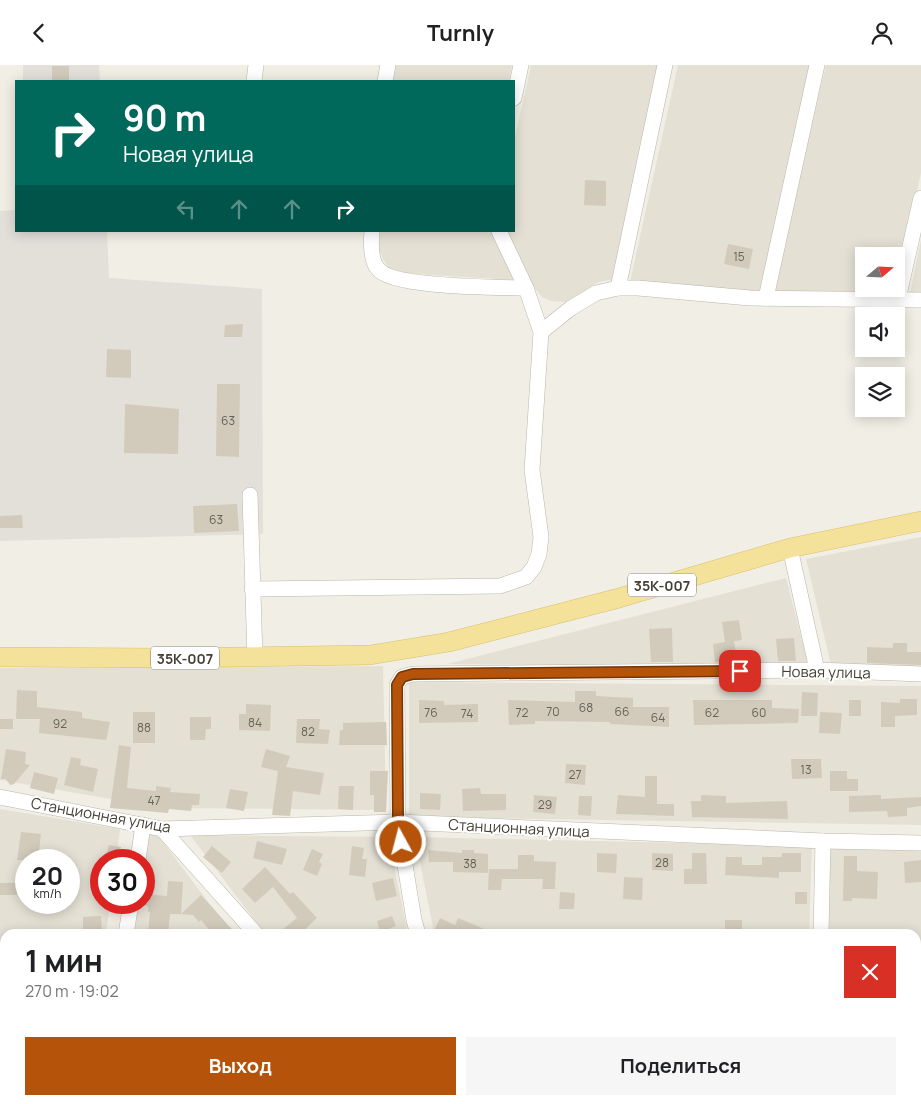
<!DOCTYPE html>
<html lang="ru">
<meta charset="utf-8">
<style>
body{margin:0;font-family:Manrope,sans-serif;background:#f6f6f6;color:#202124;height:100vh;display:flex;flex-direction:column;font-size:19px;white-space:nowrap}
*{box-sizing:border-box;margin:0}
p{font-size:16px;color:#757577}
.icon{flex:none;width:28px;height:28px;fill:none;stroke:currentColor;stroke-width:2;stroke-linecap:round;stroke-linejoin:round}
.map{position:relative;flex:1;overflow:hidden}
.details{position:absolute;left:0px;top:864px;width:921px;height:176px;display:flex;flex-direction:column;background:#fff;border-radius:15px 15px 0 0;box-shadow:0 2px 12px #0003}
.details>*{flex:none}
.top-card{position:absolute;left:15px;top:15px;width:500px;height:152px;border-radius:0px;box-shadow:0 2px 12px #0003;background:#00695c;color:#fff;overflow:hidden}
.needle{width:32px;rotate:71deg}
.tools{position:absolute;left:855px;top:182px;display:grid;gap:10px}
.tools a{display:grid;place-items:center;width:50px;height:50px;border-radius:0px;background:#fff;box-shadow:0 2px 12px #0003;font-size:25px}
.speed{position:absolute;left:15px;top:784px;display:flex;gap:10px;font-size:25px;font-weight:700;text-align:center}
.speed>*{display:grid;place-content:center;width:65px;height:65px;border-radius:50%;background:#fff;box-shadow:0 2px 12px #0003;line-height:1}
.speed small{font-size:12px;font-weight:400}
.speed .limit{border:8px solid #d22;background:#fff;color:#111}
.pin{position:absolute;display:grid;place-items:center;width:42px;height:42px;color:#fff;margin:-21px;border-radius:10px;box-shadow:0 2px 8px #0006}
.me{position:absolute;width:55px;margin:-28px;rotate:353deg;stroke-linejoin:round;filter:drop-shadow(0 0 4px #0008)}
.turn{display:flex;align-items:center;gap:18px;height:105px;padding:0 25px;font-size:22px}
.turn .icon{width:65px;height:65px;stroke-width:2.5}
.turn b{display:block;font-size:35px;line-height:42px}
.lanes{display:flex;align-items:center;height:48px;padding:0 25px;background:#0003;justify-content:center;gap:25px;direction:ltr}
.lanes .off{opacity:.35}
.round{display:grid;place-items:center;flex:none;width:52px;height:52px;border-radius:0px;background:#f6f6f6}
.summary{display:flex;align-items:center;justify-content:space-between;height:85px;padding:0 25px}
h1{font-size:30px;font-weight:700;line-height:38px}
.primary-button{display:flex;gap:10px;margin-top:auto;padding:10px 25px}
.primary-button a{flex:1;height:58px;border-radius:0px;background:#b45309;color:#fff;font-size:20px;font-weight:700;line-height:58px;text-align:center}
.primary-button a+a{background:#f6f6f6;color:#202124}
header{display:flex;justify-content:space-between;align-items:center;height:65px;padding:0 25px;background:#fff;font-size:22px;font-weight:700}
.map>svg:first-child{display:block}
</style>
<header><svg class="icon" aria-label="back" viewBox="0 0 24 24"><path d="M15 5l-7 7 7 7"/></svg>Turnly<svg class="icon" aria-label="person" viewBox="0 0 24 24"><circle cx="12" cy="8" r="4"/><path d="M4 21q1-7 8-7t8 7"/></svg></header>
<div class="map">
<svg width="921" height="1039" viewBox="0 0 921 1039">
<rect width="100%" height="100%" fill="#f1eee5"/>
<g fill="#e4e0d4" fill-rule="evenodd">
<polygon points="396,0 512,0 509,16 393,16"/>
<polygon points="531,0 663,0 615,214 598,217 568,237 551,236 542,232 530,218 505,166 514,166 514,77"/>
<polygon points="678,0 812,0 759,227 630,217"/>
<polygon points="826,0 921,0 921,108 896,217 896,191 864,191 864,224 895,224 894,228 772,229"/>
<polygon points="380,166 493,166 516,215 400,208 390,204 384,196 379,185"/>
<polygon points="921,175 921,230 910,229"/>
<polygon points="921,472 921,608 832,604 806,494"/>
<polygon points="786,513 809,603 447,599"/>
<polygon points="383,601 386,745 164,743 0,715 0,603"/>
<polygon points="409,617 921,621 921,760 409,752"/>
<path d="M0 744 120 764 116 795H101V838H110L106 869H5V1035H83V1039H0ZM26 795H69V838H26Z"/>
<polygon points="146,768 157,769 232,869 133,869 137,838 144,838"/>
<polygon points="190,770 388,772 408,869 265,869"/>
<polygon points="415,772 812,781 809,869 437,869 434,867"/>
<polygon points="829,781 921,783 921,904 916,904 916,869 827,869"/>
<polygon points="921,927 921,1039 802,1039 799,1035 916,1035 916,928"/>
<polygon points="110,1035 196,1035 189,1039 109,1039"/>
<polygon points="248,1035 356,1035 359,1039 241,1039"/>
<polygon points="390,1035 775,1035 755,1039 393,1039"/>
</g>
<g fill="#e3e0da">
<polygon points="23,0 99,0 100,16 23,16"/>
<polygon points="16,145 16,166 107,166 109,213 262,224 263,469 0,476 0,146"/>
</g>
<polygon fill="#c8e2b1" points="489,1035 676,1035 684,1039 492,1039"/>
<g fill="#d2cbbc">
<rect x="52" y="1" width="17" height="15"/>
<polygon points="585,115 606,116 606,141 584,140"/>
<polygon points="728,179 753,184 749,204 724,199"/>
<polygon points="243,259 242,272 224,272 225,260"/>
<polygon points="107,284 131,285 131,313 106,312"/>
<polygon points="217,319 240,319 239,392 216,391"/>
<polygon points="125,339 179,344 178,389 124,388"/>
<polygon points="237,439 239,466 194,468 193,441"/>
<polygon points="22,450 23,463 0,463 0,451"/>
<polygon points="739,555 742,575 728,577 734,576 737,595 715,597 713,579 725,577 722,557"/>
<polygon points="672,563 673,597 651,597 649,564"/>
<polygon points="794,573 796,596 778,596 776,574"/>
<polygon points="893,578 907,578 907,587 921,587 921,600 867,598 867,582 893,583"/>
<polygon points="17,625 37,626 37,642 82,647 82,653 110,657 106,675 39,668 40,654 16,654"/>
<polygon points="575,626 596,626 596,631 633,633 633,642 669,642 669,662 610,659 610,657 535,656 535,659 509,660 508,635 575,637"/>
<polygon points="802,627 818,628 817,651 801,651"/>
<polygon points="900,634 917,634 917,650 895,651 895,662 881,662 881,637 900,638"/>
<polygon points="419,635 444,636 444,640 478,639 478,657 419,658"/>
<polygon points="693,635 772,635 772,643 799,644 798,658 694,660"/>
<rect x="849" y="635" width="12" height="16"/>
<polygon points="246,639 271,640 270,666 239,665 239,649 246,649"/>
<rect x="133" y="647" width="22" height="31"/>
<polygon points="820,647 842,648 840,669 819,668"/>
<polygon points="190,652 211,652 211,664 206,664 205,675 190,675"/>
<rect x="0" y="654" width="13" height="10"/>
<polygon points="297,654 320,654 319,664 330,665 328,679 296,678"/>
<polygon points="386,657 387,680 339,680 340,665 343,665 343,658"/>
<polygon points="119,680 131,682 127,723 156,726 156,721 171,723 170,727 200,729 199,740 192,740 191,746 169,744 168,748 110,743"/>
<polygon points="6,684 26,687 25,699 30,700 14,719 10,720 6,714 1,714"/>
<polygon points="266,684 290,691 286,702 324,708 320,730 293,726 290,751 272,750 278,706 261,702"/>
<polygon points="71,692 81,694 80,700 98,704 93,727 64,720"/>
<polygon points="791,694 821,694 822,713 792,714"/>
<polygon points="566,699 586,700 585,720 565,718"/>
<polygon points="370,706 388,706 386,747 374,747 374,730 370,730"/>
<polygon points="830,706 847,706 847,714 858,714 858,726 830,726"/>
<polygon points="34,707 58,713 54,729 30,723"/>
<polygon points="645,711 657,711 657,739 674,739 674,751 616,749 618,730 645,732"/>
<polygon points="339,721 354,721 353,745 338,744"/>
<polygon points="480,723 481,729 506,729 506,745 463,746 462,724"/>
<polygon points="230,724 248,727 244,746 226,743"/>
<polygon points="420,728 441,729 440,745 420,744"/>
<polygon points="534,730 557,732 555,749 533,747"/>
<polygon points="701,730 726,731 726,738 787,736 788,754 692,752 691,736 701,736"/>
<polygon points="881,730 881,734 921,732 921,741 907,743 907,751 888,752 887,746 849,747 849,731"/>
<polygon points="579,731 592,731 591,751 578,750"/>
<polygon points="21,767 41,769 38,795 17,795"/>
<polygon points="257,776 287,784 282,800 253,793"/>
<polygon points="109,780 121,782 118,795 105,795"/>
<polygon points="212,781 231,797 222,808 203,792"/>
<polygon points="352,781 364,783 362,794 367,794 365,812 349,810"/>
<polygon points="312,784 323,789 319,797 322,799 317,811 303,805"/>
<polygon points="428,785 462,788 462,785 474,785 474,788 488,789 488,808 453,807 453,797 429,797"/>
<polygon points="597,788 617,789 616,808 597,807"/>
<polygon points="652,788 673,789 673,806 652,805"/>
<polygon points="692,788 706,788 707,819 684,819 684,804 692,804"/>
<polygon points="782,788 801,788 801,807 779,807 779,813 725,810 726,792 742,792 742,800 762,800 762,792 782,792"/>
<polygon points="518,790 534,790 534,796 556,797 555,824 542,824 543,814 502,814 501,825 488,825 489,804 518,804"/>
<polygon points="844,791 857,791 857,806 878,807 877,834 852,833 852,836 843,836"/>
<polygon points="921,795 921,817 905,818 904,797"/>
<polygon points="265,802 290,829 293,827 317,853 300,869 277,869 297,853 273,822 255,838 242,824"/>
<polygon points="624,812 643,813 642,835 623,834"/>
<polygon points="393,813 397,831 376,836 372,818"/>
<polygon points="168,816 183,817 181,849 170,849 168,869 148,869 150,847 148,847 148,841 144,840 144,829 167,831"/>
<rect x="0" y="818" width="17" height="12"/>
<polygon points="560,827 575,828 574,844 559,844"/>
<rect x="795" y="827" width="12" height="12"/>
<polygon points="201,830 212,842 236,869 213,869 201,855 199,857 193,850 181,849"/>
<polygon points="101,851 102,869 83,869 83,852"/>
<polygon points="392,851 396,861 380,867 377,856"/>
<polygon points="440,853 455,860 458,853 496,869 440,869 434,866"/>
<polygon points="725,855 742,855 742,868 725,867"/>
</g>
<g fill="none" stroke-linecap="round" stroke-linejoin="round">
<g stroke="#bbb6a9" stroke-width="16">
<g id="minor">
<polyline points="254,16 256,0"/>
<polyline points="385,16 388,0"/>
<polyline points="514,33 521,0"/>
<path d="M372 166C371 177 370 195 378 204 392 223 499 222 526 223"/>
<polyline points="618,223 665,0"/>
<polyline points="766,233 817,0"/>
<polyline points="898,234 921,133"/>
<polyline points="541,267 571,243 596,228 618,223 638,223 750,233 921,235"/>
<polyline points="250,430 255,593"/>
<polyline points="790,483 817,605"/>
<polyline points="252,524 500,521 526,512 534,502 539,489 541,472 532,405 541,267 526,223 499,166"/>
<polyline points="0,732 162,764 398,757 823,776 921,778"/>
<polyline points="162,764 256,869"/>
<polyline points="138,795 143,760"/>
<polyline points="126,869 131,838"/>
<polyline points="418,869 414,855 398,757 397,620 402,612 413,609 817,605 921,609"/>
<polyline points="821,869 823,776"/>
<polyline points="916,923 921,923"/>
<polyline points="379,1035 382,1039"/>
<polyline points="726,1035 732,1039"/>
<polyline points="101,1039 101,1035"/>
<polyline points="220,1039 226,1035"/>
</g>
</g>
<g stroke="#d9c06b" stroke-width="20">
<polyline id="major" points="0,592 163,593 370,590 449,577 619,533 790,483 921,456"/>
</g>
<use href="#minor" stroke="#fff" stroke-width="15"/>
<use href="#major" stroke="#f5e29a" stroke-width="19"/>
</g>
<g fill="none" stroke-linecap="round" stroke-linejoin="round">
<g stroke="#753606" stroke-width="12">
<polyline id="route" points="401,777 398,757 397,620 402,612 413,609 740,606"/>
</g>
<use href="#route" stroke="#b45309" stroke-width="9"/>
</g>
<g text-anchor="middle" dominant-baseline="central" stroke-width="4" stroke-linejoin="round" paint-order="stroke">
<g font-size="12" fill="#676257">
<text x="739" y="191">15</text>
<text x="228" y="355">63</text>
<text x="216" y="454">63</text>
<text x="586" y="642">68</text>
<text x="553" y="646">70</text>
<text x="622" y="646">66</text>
<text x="431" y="647">76</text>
<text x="522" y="647">72</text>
<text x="712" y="647">62</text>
<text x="759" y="647">60</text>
<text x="467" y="648">74</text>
<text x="658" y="652">64</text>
<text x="255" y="657">84</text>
<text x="60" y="658">92</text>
<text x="144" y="662">88</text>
<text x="308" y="666">82</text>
<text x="806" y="704">13</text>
<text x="575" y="709">27</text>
<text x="154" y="735">47</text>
<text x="545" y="739">29</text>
<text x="662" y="797">28</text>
<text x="470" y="798">38</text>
</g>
<g fill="#fff" stroke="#7b7972" stroke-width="1">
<rect x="628" y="508.5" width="68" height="23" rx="4"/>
<rect x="151" y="581.5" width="68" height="23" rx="4"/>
</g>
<g font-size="14" font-weight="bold" fill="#433f35">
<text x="662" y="520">35К-007</text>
<text x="185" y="593">35К-007</text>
</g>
<g font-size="15" fill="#433f35" stroke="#fff">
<text transform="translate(826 607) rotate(1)">Новая улица</text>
<text transform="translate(101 750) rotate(10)">Станционная улица</text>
<text transform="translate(519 763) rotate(3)">Станционная улица</text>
</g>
</g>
</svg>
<div class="tools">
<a><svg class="needle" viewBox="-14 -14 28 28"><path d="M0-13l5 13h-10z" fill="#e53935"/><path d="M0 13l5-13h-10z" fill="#757577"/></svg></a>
<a><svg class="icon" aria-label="sound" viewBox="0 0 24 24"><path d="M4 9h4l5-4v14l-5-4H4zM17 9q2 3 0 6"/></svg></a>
<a><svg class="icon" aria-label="layers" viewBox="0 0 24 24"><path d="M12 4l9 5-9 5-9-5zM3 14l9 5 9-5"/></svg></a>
</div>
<div class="speed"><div>20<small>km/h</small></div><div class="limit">30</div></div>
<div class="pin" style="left:740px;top:606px;background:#d93025"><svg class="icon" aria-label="arrive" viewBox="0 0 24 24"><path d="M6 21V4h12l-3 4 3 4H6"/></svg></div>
<svg class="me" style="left:401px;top:777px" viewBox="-20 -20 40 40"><circle r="17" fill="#b45309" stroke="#fff" stroke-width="3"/><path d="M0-11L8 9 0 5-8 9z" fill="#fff"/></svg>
<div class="top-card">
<div class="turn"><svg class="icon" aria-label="right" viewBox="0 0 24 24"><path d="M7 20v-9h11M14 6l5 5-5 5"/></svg><div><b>90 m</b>Новая улица</div></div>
<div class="lanes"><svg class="icon off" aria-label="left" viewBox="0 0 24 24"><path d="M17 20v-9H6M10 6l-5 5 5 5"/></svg><svg class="icon off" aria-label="ahead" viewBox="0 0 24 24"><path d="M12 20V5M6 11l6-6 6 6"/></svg><svg class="icon off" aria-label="ahead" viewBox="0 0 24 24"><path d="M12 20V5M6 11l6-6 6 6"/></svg><svg class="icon" aria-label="right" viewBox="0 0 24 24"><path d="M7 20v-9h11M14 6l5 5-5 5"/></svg></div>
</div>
<section class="details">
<div class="summary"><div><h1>1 мин</h1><p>270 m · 19:02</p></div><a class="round" style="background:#d93025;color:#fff"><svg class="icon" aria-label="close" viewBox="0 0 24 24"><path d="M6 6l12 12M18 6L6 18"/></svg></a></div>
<div class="primary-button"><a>Выход</a><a>Поделиться</a></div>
</section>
</div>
